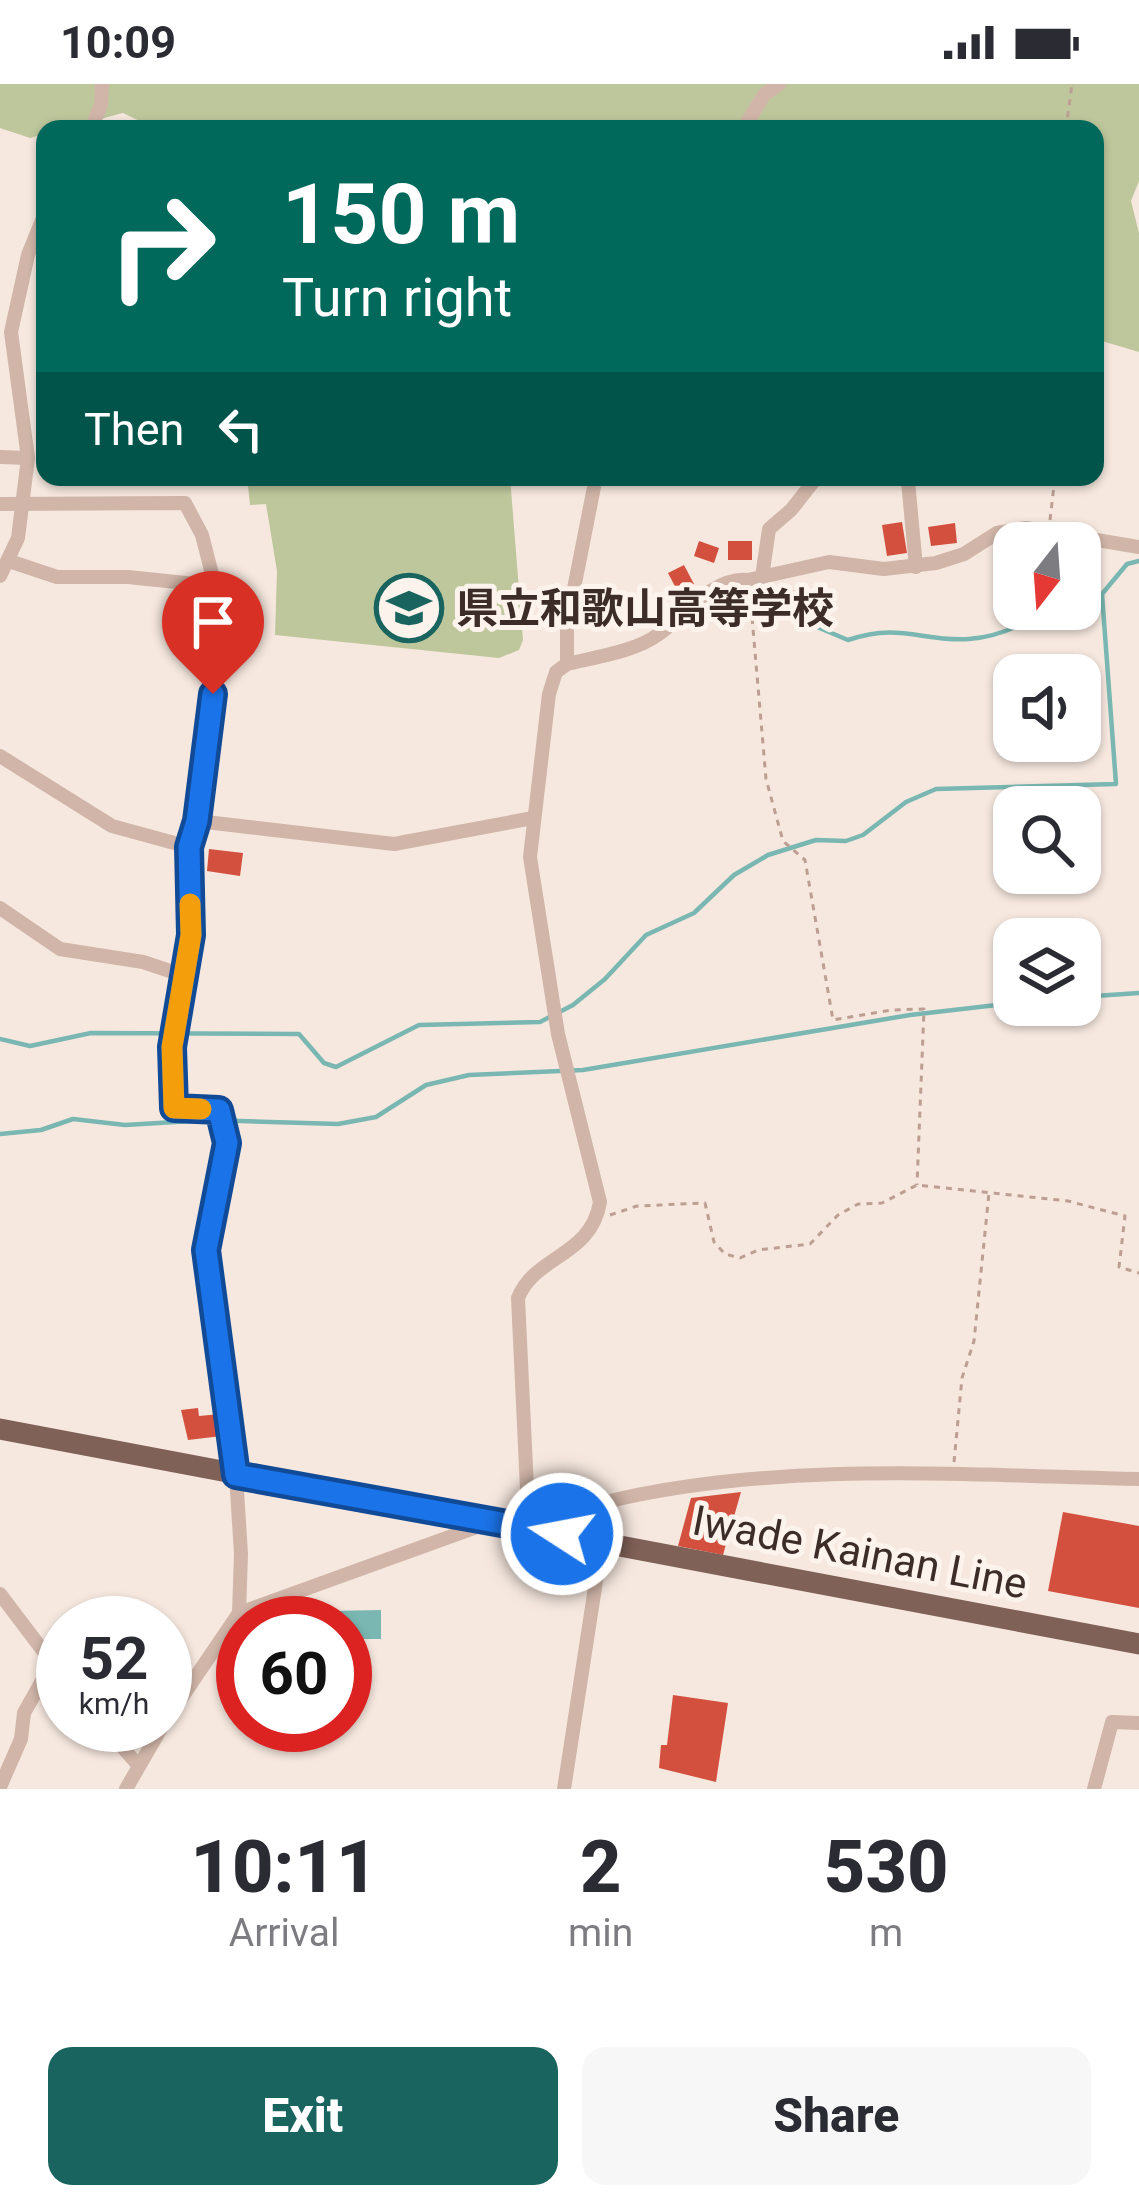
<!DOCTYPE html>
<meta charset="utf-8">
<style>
body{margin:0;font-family:Roboto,"Noto Sans JP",sans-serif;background:#f7f7f7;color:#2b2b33;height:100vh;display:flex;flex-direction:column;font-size:45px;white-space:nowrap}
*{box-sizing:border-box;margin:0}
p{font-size:39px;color:#7c7c81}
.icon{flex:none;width:66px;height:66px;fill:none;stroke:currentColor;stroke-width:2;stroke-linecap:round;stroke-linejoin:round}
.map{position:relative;height:1705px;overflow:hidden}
.details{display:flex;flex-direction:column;background:#fff;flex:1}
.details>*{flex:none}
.top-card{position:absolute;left:36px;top:36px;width:1068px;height:366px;border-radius:24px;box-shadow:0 3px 9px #0004;background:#00695c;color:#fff;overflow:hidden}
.needle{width:78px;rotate:197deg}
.controls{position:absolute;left:993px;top:438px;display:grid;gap:24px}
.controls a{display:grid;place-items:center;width:108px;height:108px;border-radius:24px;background:#fff;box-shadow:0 3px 9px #0004;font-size:60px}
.speed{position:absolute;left:36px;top:1512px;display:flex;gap:24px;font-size:60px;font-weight:700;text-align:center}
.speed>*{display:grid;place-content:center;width:156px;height:156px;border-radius:50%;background:#fff;box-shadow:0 3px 9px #0004;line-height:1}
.speed small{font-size:30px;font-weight:400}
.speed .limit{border:18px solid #d22;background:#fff;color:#111}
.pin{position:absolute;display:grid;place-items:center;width:102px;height:102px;color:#fff;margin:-123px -51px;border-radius:50% 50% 50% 0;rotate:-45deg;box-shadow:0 0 12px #0007}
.pin .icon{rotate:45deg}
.me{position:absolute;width:132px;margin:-66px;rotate:281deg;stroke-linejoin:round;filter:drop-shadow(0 0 9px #0008)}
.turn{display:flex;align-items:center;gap:42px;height:252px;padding:0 48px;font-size:54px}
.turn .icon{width:156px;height:156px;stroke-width:2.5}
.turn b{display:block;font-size:84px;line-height:102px}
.then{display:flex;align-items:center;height:114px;padding:0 48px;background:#0003;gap:24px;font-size:45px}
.eta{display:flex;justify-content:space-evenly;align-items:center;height:204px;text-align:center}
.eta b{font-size:72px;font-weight:800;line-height:84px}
.cta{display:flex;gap:24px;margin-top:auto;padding:24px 48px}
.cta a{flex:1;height:138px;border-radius:24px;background:#19645f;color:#fff;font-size:48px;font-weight:800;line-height:138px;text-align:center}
.cta a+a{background:#f7f7f7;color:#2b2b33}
.status{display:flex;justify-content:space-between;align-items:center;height:84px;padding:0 60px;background:#fff;direction:ltr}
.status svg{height:33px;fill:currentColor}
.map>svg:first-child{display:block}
</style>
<div class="status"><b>10:09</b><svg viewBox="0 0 49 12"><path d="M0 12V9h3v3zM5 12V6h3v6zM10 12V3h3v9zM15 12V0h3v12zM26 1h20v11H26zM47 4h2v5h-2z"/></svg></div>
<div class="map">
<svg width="1139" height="1705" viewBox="0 0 1139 1705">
<rect width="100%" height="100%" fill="#f6e8df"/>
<g fill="#bec79c">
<polygon points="0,0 1139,0 1139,97 1131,117 1139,149 1139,268 1095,255 1095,45 156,45 123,29 63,45 45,45 45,50 30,54 0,44"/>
<polygon points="247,393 510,393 523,556 519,566 499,574 275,551 277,487 266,420 250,421"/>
</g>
<polygon fill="#7ab7b2" points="381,1526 381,1555 345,1555 345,1539 329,1539 328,1527"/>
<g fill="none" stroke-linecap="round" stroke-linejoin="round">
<g stroke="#7ab7b2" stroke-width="4.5">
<polyline points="1080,515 1102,510 1127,480 1139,477"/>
<path d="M798 535 848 556C901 538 921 558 969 555 999 553 1024 541 1048 525"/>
<polyline points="1080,913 1139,909"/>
<polyline points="0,955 30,962 91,949 299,950 324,979 336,983 419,941 540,938 573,921 605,895 646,851 694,829 734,791 768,771 816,756 846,757 863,751 906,718 936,705 1116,700 1102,510"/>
<polyline points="0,1050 41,1046 73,1035 125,1041 209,1036 338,1040 376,1033 426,1001 469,991 583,986 910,931 1014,919"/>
</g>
</g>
<g fill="#d4503e">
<polygon points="902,438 907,469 887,472 882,441"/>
<polygon points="955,439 957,459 931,462 928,443"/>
<polygon points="699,457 719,464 714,479 694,472"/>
<rect x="728" y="457" width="24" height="19"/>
<polygon points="684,481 694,500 678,508 668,489"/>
<polygon points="797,506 800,527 776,529 773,509"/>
<polygon points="770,511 772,532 760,533 757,513"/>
<polygon points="209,765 243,769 240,792 207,787"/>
<polygon points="198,1324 199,1332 220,1330 222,1352 188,1356 181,1326"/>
<polygon points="741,1408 723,1471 678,1462 691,1414"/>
<polygon points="1063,1428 1139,1442 1139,1524 1048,1507"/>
<polygon points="673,1611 728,1619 716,1698 659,1684 661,1661 667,1661"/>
</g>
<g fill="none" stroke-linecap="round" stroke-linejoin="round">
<g stroke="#bc9f92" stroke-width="3" stroke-dasharray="6 6" stroke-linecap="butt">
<polyline points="1066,45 1072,0"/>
<polyline points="1050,436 1055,393"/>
<polyline points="750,510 766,695 783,757 805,776 833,936 892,926 924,925 917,1101"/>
<polyline points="610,1131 637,1122 705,1119 714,1158 725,1170 740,1174 758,1166 810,1160 838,1131 858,1120 882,1119 917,1101 1068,1117 1125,1132 1119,1183 1139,1189"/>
<polyline points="954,1378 962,1294 974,1257 989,1109"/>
</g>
<g stroke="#d0b5a8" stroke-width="14">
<polyline points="91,45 101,21 102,0"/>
<polyline points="743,45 764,11 779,0"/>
<polyline points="0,373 28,374"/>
<polyline points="904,393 908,397 916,483"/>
<polyline points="0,420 185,419 202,451 215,502 213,610 197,737 189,763 191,851 172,963 174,1024 219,1026 227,1059 206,1165 236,1391 241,1470 239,1529 165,1638"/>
<polyline points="9,477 57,493 128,493 215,502"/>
<polyline points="0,492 18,454 28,374 11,248 28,171 45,129"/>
<polyline points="762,493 769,445 791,426 817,393"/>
<polyline points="567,580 567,540 596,393"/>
<polyline points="0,672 112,742 189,763"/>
<polyline points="197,737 394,760 533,734"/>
<polyline points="0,824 60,865 143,878 182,891"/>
<path d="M522 1442 528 1426 518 1214C535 1171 591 1173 600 1118L558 950 530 773 549 610 556 588 567 580C595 573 635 568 659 550 684 532 714 492 748 496L829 478 884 485 936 479 964 470 997 449 1026 444 1139 463"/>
<path d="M522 1442C550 1429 580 1424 610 1417 777 1377 968 1391 1139 1395"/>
<polyline points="0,1510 63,1593"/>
<polyline points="239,1529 488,1439"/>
<polyline points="103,1641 138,1681"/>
<polyline points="0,1703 21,1655 24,1629 52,1579"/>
<polyline points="126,1705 163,1641"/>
<polyline points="564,1705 602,1458"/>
<polyline points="1094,1705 1112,1638 1139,1639"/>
</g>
<polyline stroke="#806158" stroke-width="21" points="0,1345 1139,1560"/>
</g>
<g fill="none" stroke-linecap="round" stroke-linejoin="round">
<g stroke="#114b97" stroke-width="30">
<polyline id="route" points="213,610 197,737 189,763 191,851 172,963 174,1024 219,1026 227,1059 206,1166 236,1391 562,1450"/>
</g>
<use href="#route" stroke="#1a73e8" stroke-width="21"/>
<polyline stroke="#f59e0b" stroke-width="21" points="190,820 191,851 172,963 174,1024 201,1025"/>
</g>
<defs>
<g id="school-ring" transform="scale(3.45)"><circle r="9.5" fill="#fcf3ec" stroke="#19645f" stroke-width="1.5"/><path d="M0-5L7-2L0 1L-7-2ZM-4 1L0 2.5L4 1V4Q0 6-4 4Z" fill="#19645f"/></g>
</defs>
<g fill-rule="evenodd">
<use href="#school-ring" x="409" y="524"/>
</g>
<g text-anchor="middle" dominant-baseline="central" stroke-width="10" stroke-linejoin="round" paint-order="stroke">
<g font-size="42" font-weight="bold" fill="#3c2d29" stroke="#fcf3ec" text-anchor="start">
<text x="456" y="524">県立和歌山高等学校</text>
</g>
<g font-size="42" fill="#3c2d29" stroke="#fcf3ec">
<text transform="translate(860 1468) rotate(11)">Iwade Kainan Line</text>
</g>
</g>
</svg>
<div class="controls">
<a><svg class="needle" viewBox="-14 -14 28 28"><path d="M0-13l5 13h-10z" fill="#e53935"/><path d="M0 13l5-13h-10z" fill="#7c7c81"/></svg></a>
<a><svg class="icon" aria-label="sound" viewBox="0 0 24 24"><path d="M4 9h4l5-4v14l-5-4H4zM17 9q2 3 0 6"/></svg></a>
<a><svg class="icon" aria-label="search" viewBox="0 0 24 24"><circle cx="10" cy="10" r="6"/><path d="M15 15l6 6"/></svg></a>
<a><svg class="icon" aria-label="layers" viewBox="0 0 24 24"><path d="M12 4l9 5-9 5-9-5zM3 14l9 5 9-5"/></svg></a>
</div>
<div class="speed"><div>52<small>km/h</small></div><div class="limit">60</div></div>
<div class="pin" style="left:213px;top:610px;background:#d93025"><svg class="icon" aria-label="arrive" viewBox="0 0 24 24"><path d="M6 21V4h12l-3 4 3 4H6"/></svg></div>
<svg class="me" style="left:562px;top:1450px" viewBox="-20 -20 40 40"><circle r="17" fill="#1a73e8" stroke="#fff" stroke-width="3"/><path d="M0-11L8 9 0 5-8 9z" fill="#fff"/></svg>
<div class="top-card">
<div class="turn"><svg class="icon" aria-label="right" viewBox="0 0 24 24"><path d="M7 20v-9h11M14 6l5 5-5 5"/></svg><div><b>150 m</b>Turn right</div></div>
<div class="then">Then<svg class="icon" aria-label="left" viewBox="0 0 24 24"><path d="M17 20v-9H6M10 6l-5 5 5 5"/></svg></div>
</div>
</div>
<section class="details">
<div class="eta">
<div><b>10:11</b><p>Arrival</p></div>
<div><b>2</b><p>min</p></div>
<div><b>530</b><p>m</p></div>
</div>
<div class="cta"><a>Exit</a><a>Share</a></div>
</section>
